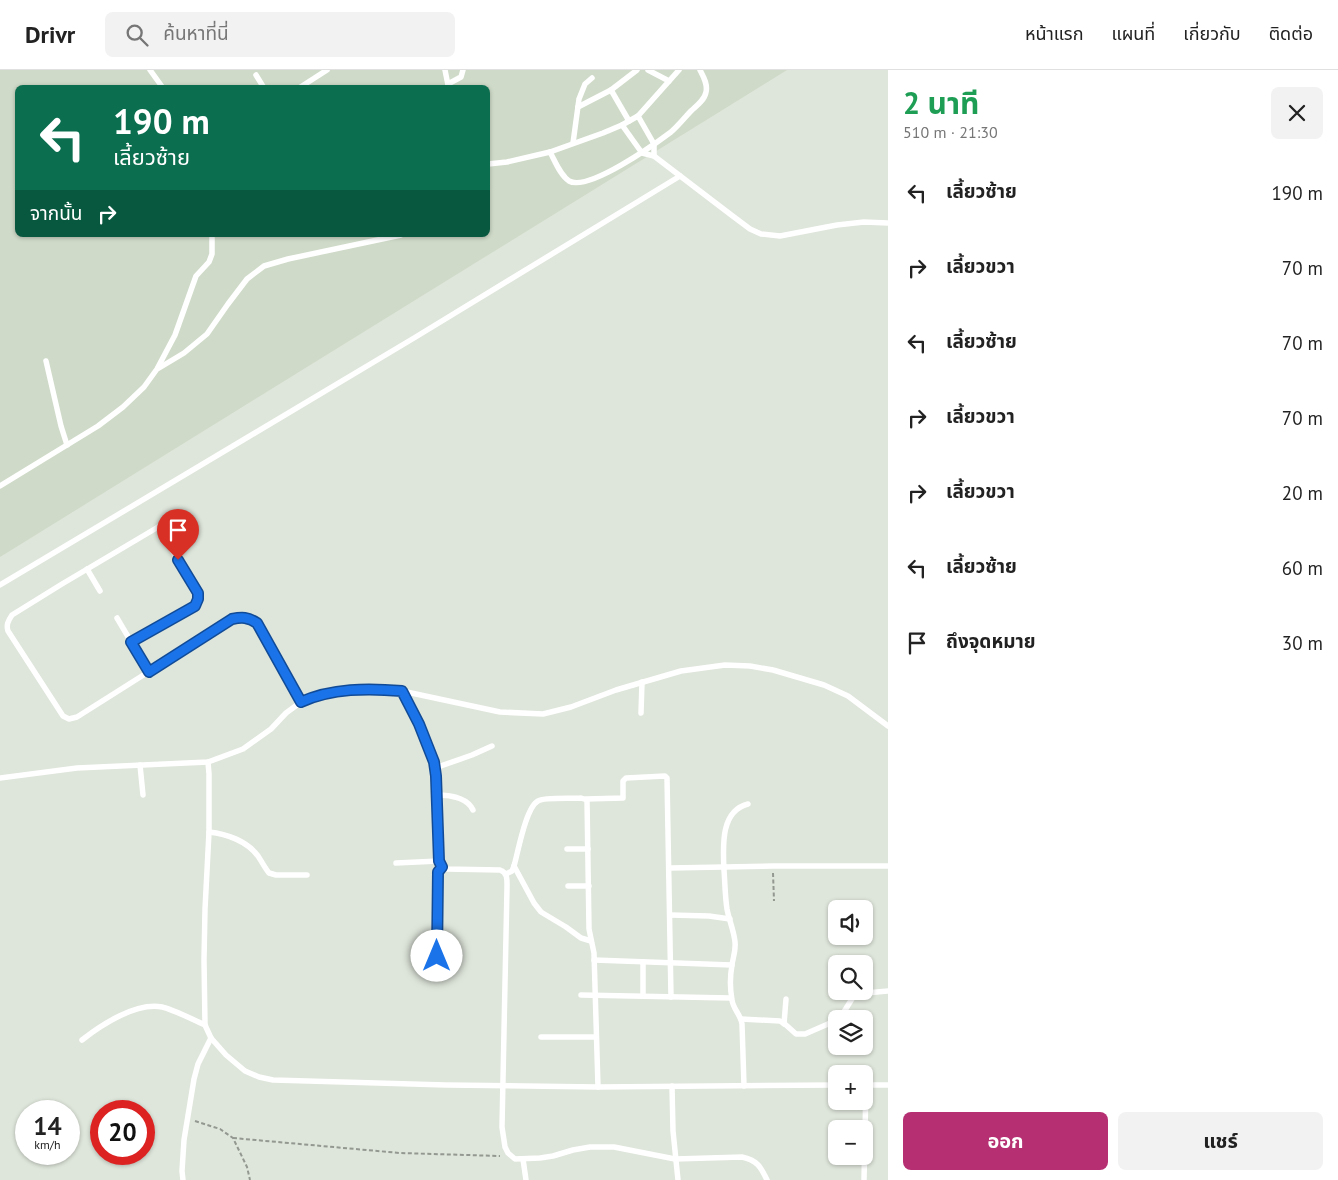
<!DOCTYPE html>
<html lang="th">
<meta charset="utf-8">
<style>
body{margin:0;font-family:"PT Sans","Noto Sans Thai",sans-serif;background:#f2f2f2;color:#222;height:100vh;display:flex;flex-direction:column;font-size:19px;white-space:nowrap}
*{box-sizing:border-box;margin:0}
p{font-size:16px;color:#767676}
.icon{flex:none;width:28px;height:28px;fill:none;stroke:currentColor;stroke-width:2;stroke-linecap:round;stroke-linejoin:round}
.map{position:relative;flex:1;overflow:hidden}
.side{display:flex;flex-direction:column;background:#fff;width:450px}
.side>*{flex:none}
.banner{position:absolute;left:15px;top:15px;width:475px;height:152px;border-radius:8px;box-shadow:0 1px 4px #0004;background:#0b6e4f;color:#fff;overflow:hidden}
.buttons{position:absolute;left:828px;top:830px;display:grid;gap:10px}
.buttons a{display:grid;place-items:center;width:45px;height:45px;border-radius:8px;background:#fff;box-shadow:0 1px 4px #0004;font-size:25px}
.speed{position:absolute;left:15px;top:1030px;display:flex;gap:10px;font-size:25px;font-weight:700;text-align:center}
.speed>*{display:grid;place-content:center;width:65px;height:65px;border-radius:50%;background:#fff;box-shadow:0 1px 4px #0004;line-height:1}
.speed small{font-size:12px;font-weight:400}
.speed .limit{border:8px solid #d22;background:#fff;color:#111}
.pin{position:absolute;display:grid;place-items:center;width:42px;height:42px;color:#fff;margin:-51px -21px;border-radius:50% 50% 50% 0;rotate:-45deg;box-shadow:0 0 5px #0007}
.pin .icon{rotate:45deg}
.me{position:absolute;width:55px;margin:-28px;rotate:0deg;stroke-linejoin:round;filter:drop-shadow(0 0 4px #0008)}
.turn{display:flex;align-items:center;gap:18px;height:105px;padding:0 15px;font-size:22px}
.turn .icon{width:65px;height:65px;stroke-width:2.5}
.turn b{display:block;font-size:35px;line-height:42px}
.then{display:flex;align-items:center;height:48px;padding:0 15px;background:#0003;gap:10px;font-size:19px}
.round{display:grid;place-items:center;flex:none;width:52px;height:52px;border-radius:8px;background:#f2f2f2}
.overview{display:flex;align-items:center;justify-content:space-between;height:85px;padding:0 15px}
h1{font-size:30px;font-weight:700;line-height:38px;color:#1e9e55}
.primary-button{display:flex;gap:10px;margin-top:auto;padding:10px 15px}
.primary-button a{flex:1;height:58px;border-radius:8px;background:#b52f72;color:#fff;font-size:20px;font-weight:700;line-height:58px;text-align:center}
.primary-button a+a{background:#f2f2f2;color:#222}
ul{padding:0;list-style:none}
li{display:flex;align-items:center;gap:15px;height:75px;padding:0 15px}
li div{flex:1}
li b{display:block;font-size:19px}
li em{font-style:normal}
header{display:flex;align-items:center;gap:30px;box-sizing:border-box;height:70px;padding:0 25px;background:#fff;border-bottom:1px solid #e0e0e0}
header strong{font-size:24px}
nav{display:flex;gap:28px;margin-inline-start:auto;font-size:18px}
.search{width:350px;height:45px;background:#f2f2f2;display:flex;align-items:center;gap:12px;box-sizing:border-box;padding:0 18px;border-radius:8px;color:#767676;font-size:19px}
main{display:flex;flex:1;min-height:0}
.map>svg:first-child{display:block}
</style>
<header>
<strong>Drivr</strong>
<div class="search"><svg class="icon" aria-label="search" viewBox="0 0 24 24"><circle cx="10" cy="10" r="6"/><path d="M15 15l6 6"/></svg>ค้นหาที่นี่</div>
<nav><a>หน้าแรก</a><a>แผนที่</a><a>เกี่ยวกับ</a><a>ติดต่อ</a></nav>
</header>
<main>
<div class="map">
<svg width="888" height="1110" viewBox="0 0 888 1110">
<rect width="100%" height="100%" fill="#dee5da"/>
<path fill="#cfdac8" fill-rule="evenodd" d="M0 0H787L0 487ZM18 18H488V165H18Z"/>
<g fill="none" stroke-linecap="round" stroke-linejoin="round">
<g stroke="#939890" stroke-width="2" stroke-dasharray="4 2.5" stroke-linecap="butt">
<polyline points="773,803 774,831"/>
<polyline points="195,1051 220,1059 233,1068 247,1097 250,1110"/>
<polyline points="233,1068 400,1083 500,1086"/>
</g>
<g stroke="#fff" stroke-width="5.5">
<polyline points="150,0 163,18"/>
<polyline points="445,0 448,15"/>
<polyline points="648,0 669,11"/>
<polyline points="256,5 264,18"/>
<polyline points="448,14 461,7 463,0"/>
<polyline points="299,18 327,0"/>
<polyline points="611,20 637,0"/>
<polyline points="578,37 611,20 629,51"/>
<polyline points="638,46 654,74 654,86"/>
<polyline points="622,55 642,83 654,86 730,144 750,159 761,164 780,166 837,155 864,152 888,153"/>
<polyline points="573,73 579,29 585,14 592,8"/>
<path d="M550 82C555 91 560 105 569 111 588 122 655 74 671 62 679 55 685 47 692 40 698 35 705 29 706 22 708 14 703 6 700 0"/>
<polyline points="488,94 507,92 550,82 603,63 622,55 638,46 679,0"/>
<polyline points="46,291 61,356 67,375"/>
<polyline points="159,298 184,283 207,264 228,234 247,209 264,196 288,189 401,165"/>
<polyline points="0,416 98,356 123,337 144,317 157,299 175,265 196,206 209,192 212,184 212,165"/>
<path d="M175 447 62 514 12 545C8 551 6 555 8 561L63 646 69 649 77 647 232 549C242 547 248 547 257 553L301 632"/>
<polyline points="87,499 100,521"/>
<polyline points="0,515 414,268 680,106"/>
<polyline points="117,548 149,602"/>
<polyline points="131,572 195,536 198,529 198,523 158,457"/>
<path d="M402 621 419 654 434 692 436 706 439 789 440 795 446 799 500 800C508 803 507 810 507 818L502 1057 505 1077 508 1083 515 1089 540 1088 553 1086 573 1080 590 1077H614L675 1089 742 1087C757 1090 761 1097 767 1110"/>
<polyline points="641,643 642,612"/>
<polyline points="208,692 209,704 209,762 205,839 204,890 205,955 211,968 226,985 245,1001 259,1007 273,1010 446,1015 598,1017 836,1015"/>
<polyline points="140,695 143,725"/>
<polyline points="435,698 472,685 492,676"/>
<polyline points="0,708 77,698 208,692 243,679 271,659 286,643 301,632 312,627 335,622 378,619 402,621 500,642 543,644 571,637 616,620 681,601 725,595 750,596 773,600 824,615 848,626 888,656"/>
<path d="M436 725C448 725 467 727 473 740"/>
<polyline points="586,729 623,728 623,711 626,708 665,706 667,708 671,927"/>
<path d="M209 762C227 764 247 771 258 786 262 792 265 798 269 803L276 805H307"/>
<polyline points="567,779 588,779"/>
<polyline points="396,793 439,791"/>
<polyline points="514,796 534,833 541,842 566,857 581,868 591,871"/>
<polyline points="670,798 773,796 888,796"/>
<path d="M506 804 512 801 514 796C518 782 526 737 538 731 544 727 572 729 581 728L587 730 589 859 594 883 598 1017"/>
<polyline points="568,816 589,816"/>
<polyline points="670,845 709,846 730,849"/>
<polyline points="437,886 438,802 442,797"/>
<polyline points="594,890 732,895"/>
<polyline points="581,925 731,928"/>
<polyline points="643,926 643,892"/>
<polyline points="741,949 780,951 786,955 796,964 805,964 828,954 842,945 855,924 888,921"/>
<polyline points="784,954 786,929"/>
<polyline points="541,967 596,967"/>
<path d="M82 970C101 955 136 932 162 937 175 940 193 950 205 955"/>
<polyline points="864,1015 888,1015"/>
<polyline points="672,1016 673,1061 678,1110"/>
<path d="M744 1016 742 954C741 945 733 939 732 930 730 919 730 906 732 895 733 887 736 881 735 872 734 861 729 850 727 839 725 826 725 813 724 800 723 777 720 741 748 734"/>
<polyline points="523,1089 526,1110"/>
<polyline points="183,1110 182,1101 184,1070 194,1009 198,994 211,968"/>
<polyline points="864,1110 866,1015"/>
</g>
</g>
<g fill="none" stroke-linecap="round" stroke-linejoin="round">
<g stroke="#114b97" stroke-width="12">
<path id="route" d="M178 490 198 523V529L195 536 131 572 149 602 232 549C242 547 248 547 257 553L301 632C332 618 368 618 402 621L419 654 434 692 436 706 439 791 442 797 438 802 437 886"/>
</g>
<use href="#route" stroke="#1a73e8" stroke-width="9"/>
</g>
</svg>
<div class="buttons">
<a><svg class="icon" aria-label="sound" viewBox="0 0 24 24"><path d="M4 9h4l5-4v14l-5-4H4zM17 9q2 3 0 6"/></svg></a>
<a><svg class="icon" aria-label="search" viewBox="0 0 24 24"><circle cx="10" cy="10" r="6"/><path d="M15 15l6 6"/></svg></a>
<a><svg class="icon" aria-label="layers" viewBox="0 0 24 24"><path d="M12 4l9 5-9 5-9-5zM3 14l9 5 9-5"/></svg></a>
<a>+</a>
<a>−</a>
</div>
<div class="speed"><div>14<small>km/h</small></div><div class="limit">20</div></div>
<div class="pin" style="left:178px;top:490px;background:#d93025"><svg class="icon" aria-label="arrive" viewBox="0 0 24 24"><path d="M6 21V4h12l-3 4 3 4H6"/></svg></div>
<svg class="me" style="left:437px;top:886px" viewBox="-20 -20 40 40"><circle r="19" fill="#fff"/><path d="M0-13L10 11 0 6-10 11z" fill="#1a73e8"/></svg>
<div class="banner">
<div class="turn"><svg class="icon" aria-label="left" viewBox="0 0 24 24"><path d="M17 20v-9H6M10 6l-5 5 5 5"/></svg><div><b>190 m</b>เลี้ยวซ้าย</div></div>
<div class="then">จากนั้น<svg class="icon" aria-label="right" viewBox="0 0 24 24"><path d="M7 20v-9h11M14 6l5 5-5 5"/></svg></div>
</div>
</div>
<section class="side">
<div class="overview"><div><h1>2 นาที</h1><p>510 m · 21:30</p></div><a class="round"><svg class="icon" aria-label="close" viewBox="0 0 24 24"><path d="M6 6l12 12M18 6L6 18"/></svg></a></div>
<ul>
<li><svg class="icon" aria-label="left" viewBox="0 0 24 24"><path d="M17 20v-9H6M10 6l-5 5 5 5"/></svg><div><b>เลี้ยวซ้าย</b></div><em>190 m</em></li>
<li><svg class="icon" aria-label="right" viewBox="0 0 24 24"><path d="M7 20v-9h11M14 6l5 5-5 5"/></svg><div><b>เลี้ยวขวา</b></div><em>70 m</em></li>
<li><svg class="icon" aria-label="left" viewBox="0 0 24 24"><path d="M17 20v-9H6M10 6l-5 5 5 5"/></svg><div><b>เลี้ยวซ้าย</b></div><em>70 m</em></li>
<li><svg class="icon" aria-label="right" viewBox="0 0 24 24"><path d="M7 20v-9h11M14 6l5 5-5 5"/></svg><div><b>เลี้ยวขวา</b></div><em>70 m</em></li>
<li><svg class="icon" aria-label="right" viewBox="0 0 24 24"><path d="M7 20v-9h11M14 6l5 5-5 5"/></svg><div><b>เลี้ยวขวา</b></div><em>20 m</em></li>
<li><svg class="icon" aria-label="left" viewBox="0 0 24 24"><path d="M17 20v-9H6M10 6l-5 5 5 5"/></svg><div><b>เลี้ยวซ้าย</b></div><em>60 m</em></li>
<li><svg class="icon" aria-label="arrive" viewBox="0 0 24 24"><path d="M6 21V4h12l-3 4 3 4H6"/></svg><div><b>ถึงจุดหมาย</b></div><em>30 m</em></li>
</ul>
<div class="primary-button"><a>ออก</a><a>แชร์</a></div>
</section>
</main>
